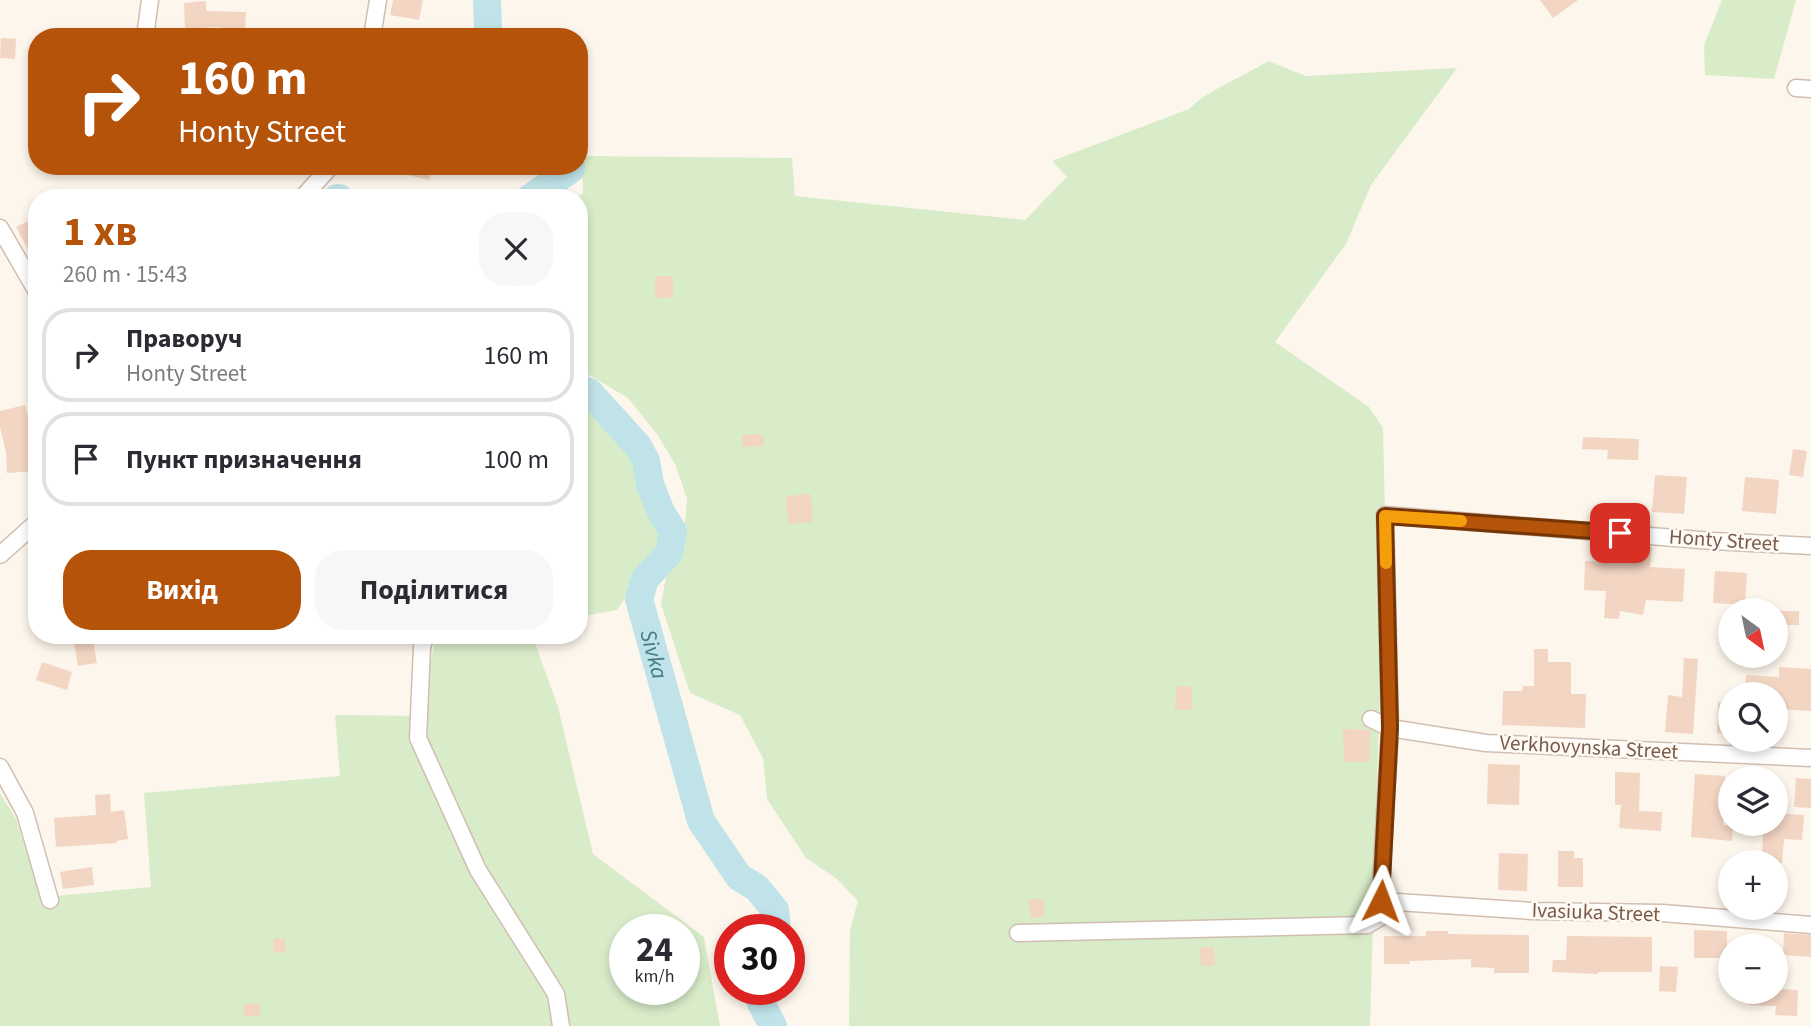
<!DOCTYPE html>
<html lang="uk">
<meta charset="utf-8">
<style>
body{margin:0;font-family:"Source Sans 3",sans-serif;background:#f7f7f7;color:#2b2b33;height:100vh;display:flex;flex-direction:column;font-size:26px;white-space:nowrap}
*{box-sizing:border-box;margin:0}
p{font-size:23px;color:#7c7c81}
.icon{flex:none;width:38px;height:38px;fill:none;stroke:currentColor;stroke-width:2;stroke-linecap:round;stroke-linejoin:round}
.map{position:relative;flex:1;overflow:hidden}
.side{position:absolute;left:28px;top:189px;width:560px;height:455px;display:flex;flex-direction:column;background:#fff;border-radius:28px;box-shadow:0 4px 10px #0003}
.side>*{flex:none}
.top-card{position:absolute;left:28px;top:28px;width:560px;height:147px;border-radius:28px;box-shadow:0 4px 10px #0003;background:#b45309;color:#fff;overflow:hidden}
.needle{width:46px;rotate:147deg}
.tools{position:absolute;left:1718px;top:598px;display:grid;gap:14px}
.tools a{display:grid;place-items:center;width:70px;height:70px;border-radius:50%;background:#fff;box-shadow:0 4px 10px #0003;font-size:35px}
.speed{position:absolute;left:609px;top:914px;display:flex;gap:14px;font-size:35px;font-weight:700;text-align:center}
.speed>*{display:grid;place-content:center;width:91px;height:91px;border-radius:50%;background:#fff;box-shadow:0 4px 10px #0003;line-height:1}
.speed small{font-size:18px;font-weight:400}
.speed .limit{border:10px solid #d22;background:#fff;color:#111}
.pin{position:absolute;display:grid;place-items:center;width:60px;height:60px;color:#fff;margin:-30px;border-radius:14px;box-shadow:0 4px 10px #0006}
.me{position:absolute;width:77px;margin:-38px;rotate:3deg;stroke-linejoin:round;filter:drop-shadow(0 0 5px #0008)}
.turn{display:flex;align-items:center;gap:24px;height:147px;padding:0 35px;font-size:32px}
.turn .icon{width:91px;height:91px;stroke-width:2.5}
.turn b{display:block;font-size:49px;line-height:60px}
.round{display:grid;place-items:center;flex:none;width:74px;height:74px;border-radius:28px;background:#f7f7f7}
.overview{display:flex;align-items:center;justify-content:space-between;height:119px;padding:0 35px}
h1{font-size:42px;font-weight:700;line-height:52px;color:#b45309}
.button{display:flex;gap:14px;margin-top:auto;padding:14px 35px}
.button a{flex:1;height:80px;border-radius:28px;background:#b45309;color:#fff;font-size:28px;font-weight:700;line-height:80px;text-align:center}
.button a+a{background:#f7f7f7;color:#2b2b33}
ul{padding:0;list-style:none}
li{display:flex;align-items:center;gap:21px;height:94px;margin:0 14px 10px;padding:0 21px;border:4px solid #e1e1e2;border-radius:28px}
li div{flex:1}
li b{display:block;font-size:26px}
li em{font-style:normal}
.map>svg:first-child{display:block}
</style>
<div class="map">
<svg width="1811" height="1026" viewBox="0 0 1811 1026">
<rect width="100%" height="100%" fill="#fdf6ec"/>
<g fill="#d8ecc9" fill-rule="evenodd">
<polygon points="1722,0 1796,0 1774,79 1705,75 1704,45"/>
<path d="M1268 61 1306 76 1457 68 1371 185 1346 244 1275 342 1369 407 1383 428 1385 515 1370 1026H849L850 930 858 901 837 879 806 858 767 799 763 758 740 715 690 693 661 604 666 577 683 544 687 499 676 466 657 434 628 398 579 369V198H571L583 194 582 156 792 158 795 196 1025 220 1067 177 1052 161 1189 109C1212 87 1242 78 1268 61Z"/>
<polygon points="579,402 589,404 638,467 663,541 617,610 579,617"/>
<path d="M437 635H532L558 707 593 854 704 937 720 1026H0V793L16 819 39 892 45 897 151 887 144 793 340 776 335 715 426 716 428 672ZM625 929H684V989H625Z"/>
</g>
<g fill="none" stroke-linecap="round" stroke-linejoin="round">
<g stroke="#bfe3e8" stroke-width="28">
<polyline points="487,0 488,32 491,37"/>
<polyline points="337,198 339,198"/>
<polyline points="530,198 571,169 571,166"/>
<path id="s1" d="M579 389 589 392 638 446 646 461 650 484 661 512 673 531 669 553 645 579 639 599 701 821 739 877 757 888 775 910 777 929"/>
<polyline points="758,989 760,1001 773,1026"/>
</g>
</g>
<g fill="#f3d5c3">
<polygon points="393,0 423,0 419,20 390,15"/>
<polygon points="1540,0 1578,0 1553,18"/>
<polygon points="206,1 206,11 246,12 245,30 220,29 220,27 185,29 184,3"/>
<polygon points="1,38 16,39 15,59 0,58"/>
<polygon points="391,166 433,166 429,180 391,171"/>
<polygon points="37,217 37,246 28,250 16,227"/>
<polygon points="655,276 673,276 673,297 655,298"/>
<polygon points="25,405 37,451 37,471 7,473 6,452 0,427 0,411"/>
<polygon points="763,434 764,446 742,447 742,435"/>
<polygon points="1583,437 1639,439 1638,460 1607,459 1608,450 1582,449"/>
<polygon points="1793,449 1807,451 1803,477 1789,475"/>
<polygon points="1655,475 1687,477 1684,514 1652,512"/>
<polygon points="1745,477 1779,480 1776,514 1742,511"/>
<polygon points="811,494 813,522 788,524 786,496"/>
<polygon points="1639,546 1652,547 1650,567 1685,569 1683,602 1646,600 1643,615 1620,611 1619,619 1604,618 1606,591 1584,590 1585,561 1638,563"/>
<polygon points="1715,571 1747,573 1745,605 1713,603"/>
<rect x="1777" y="611" width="22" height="14"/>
<polygon points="93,640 97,663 78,666 74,643"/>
<polygon points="1534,649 1548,649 1548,662 1571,662 1571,694 1586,694 1585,728 1502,725 1503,691 1522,691 1523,686 1534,686"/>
<polygon points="1684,658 1698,659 1693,734 1665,732 1668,695 1682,697"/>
<polygon points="42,662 72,672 67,690 36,680"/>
<polygon points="1779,667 1811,669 1811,711 1777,709 1778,695 1745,695 1746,675 1779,677"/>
<polygon points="1176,686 1192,687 1192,710 1175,710"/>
<polygon points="1718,702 1731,703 1731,734 1717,733"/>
<polygon points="1343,729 1370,730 1370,762 1344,762"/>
<polygon points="1488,764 1520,765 1519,805 1487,804"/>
<polygon points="1615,772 1640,773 1639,811 1662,812 1661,831 1619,828 1621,805 1615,805"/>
<polygon points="1695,774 1725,776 1723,825 1733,826 1732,841 1691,837"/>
<polygon points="1796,778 1811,779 1811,808 1794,807"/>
<polygon points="110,794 111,812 124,810 128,839 116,841 117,843 56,847 54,818 96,815 95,795"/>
<polygon points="1788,814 1804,815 1802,840 1784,839 1782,863 1762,863 1763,824 1776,824 1776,815"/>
<polygon points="1558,851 1574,851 1574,858 1583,858 1583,887 1558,887"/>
<polygon points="1499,853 1528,854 1527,891 1498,890"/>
<polygon points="92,867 94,885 63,889 60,872"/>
<polygon points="1043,898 1045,916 1031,918 1028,900"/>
<polygon points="1694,930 1727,931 1727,958 1694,958"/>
<polygon points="1426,931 1448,931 1448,934 1529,935 1529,973 1494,973 1494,968 1471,967 1471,959 1409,961 1410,964 1384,964 1384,936 1426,936"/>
<polygon points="1784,933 1811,935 1811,957 1783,955"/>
<polygon points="1567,936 1652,937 1652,972 1598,972 1598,974 1552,972 1553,960 1566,960"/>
<polygon points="285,938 286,952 274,953 273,939"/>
<polygon points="1214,947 1215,965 1201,966 1200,948"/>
<polygon points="1660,966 1678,967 1676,992 1659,991"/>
<polygon points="1776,989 1798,990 1797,1016 1775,1015 1776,1006 1749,1005 1749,992 1776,992"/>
<polygon points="259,1003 261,1015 244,1017 243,1005"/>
</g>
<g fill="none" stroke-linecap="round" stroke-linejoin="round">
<g stroke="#d1beb0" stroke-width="19">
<g id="street">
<polyline points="145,37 150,0"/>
<polyline points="372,37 378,0"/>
<polyline points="1796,88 1811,89"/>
<polyline points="302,198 331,166"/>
<polyline points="0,228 37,292"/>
<polyline points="0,555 37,522"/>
<polyline points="426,635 422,647 418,738 478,870 556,994 561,1026"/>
<polyline points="1371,719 1390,728 1486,743 1811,758"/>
<polyline points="0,767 25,813 50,900"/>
<polyline points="1382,901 1532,911 1662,913 1811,925"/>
<polyline points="1018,933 1367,925 1379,918 1390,728 1385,515 1713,541 1811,546"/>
</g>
</g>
<use href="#street" stroke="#fff" stroke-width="16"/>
</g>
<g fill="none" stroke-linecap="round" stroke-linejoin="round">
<g stroke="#753606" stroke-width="18">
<polyline id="route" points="1381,901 1390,728 1385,516 1620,533"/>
</g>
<use href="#route" stroke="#b45309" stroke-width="12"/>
<polyline stroke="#f59e0b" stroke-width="12" points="1386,563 1385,516 1461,521"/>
</g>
<g text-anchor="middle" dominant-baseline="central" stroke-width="5" stroke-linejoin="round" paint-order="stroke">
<g font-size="21" fill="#7a5c4d" stroke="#fffaf3">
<text transform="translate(1724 540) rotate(4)">Honty Street</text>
<text transform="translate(1589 747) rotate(3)">Verkhovynska Street</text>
<text transform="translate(1596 912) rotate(2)">Ivasiuka Street</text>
</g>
<g font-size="23" font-style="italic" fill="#437c86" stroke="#fffaf3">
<text stroke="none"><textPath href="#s1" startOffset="312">Sivka</textPath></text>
</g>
</g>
</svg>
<div class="tools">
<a><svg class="needle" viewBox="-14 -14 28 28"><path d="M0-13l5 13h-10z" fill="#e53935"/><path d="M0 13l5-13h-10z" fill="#7c7c81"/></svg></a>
<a><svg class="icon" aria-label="search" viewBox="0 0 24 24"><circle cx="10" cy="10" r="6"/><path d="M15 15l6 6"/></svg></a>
<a><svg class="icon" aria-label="layers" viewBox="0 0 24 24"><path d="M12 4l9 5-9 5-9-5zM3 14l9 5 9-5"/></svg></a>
<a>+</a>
<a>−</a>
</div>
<div class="speed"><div>24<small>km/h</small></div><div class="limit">30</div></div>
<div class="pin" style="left:1620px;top:533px;background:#d93025"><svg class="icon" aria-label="arrive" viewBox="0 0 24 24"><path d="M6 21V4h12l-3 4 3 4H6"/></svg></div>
<svg class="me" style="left:1381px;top:901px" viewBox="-20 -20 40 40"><path d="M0-17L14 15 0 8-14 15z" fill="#b45309" stroke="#fff" stroke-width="4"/></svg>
<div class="top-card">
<div class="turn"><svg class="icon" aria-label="right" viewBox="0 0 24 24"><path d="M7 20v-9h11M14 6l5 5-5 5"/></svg><div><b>160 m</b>Honty Street</div></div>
</div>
<section class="side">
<div class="overview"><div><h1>1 хв</h1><p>260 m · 15:43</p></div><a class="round"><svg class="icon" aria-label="close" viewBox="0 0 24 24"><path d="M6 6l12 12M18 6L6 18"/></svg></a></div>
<ul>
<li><svg class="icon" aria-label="right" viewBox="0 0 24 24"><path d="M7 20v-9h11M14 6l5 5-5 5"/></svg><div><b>Праворуч</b><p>Honty Street</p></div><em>160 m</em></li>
<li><svg class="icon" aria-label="arrive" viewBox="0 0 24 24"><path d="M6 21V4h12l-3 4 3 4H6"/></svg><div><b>Пункт призначення</b></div><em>100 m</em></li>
</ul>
<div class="button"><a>Вихід</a><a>Поділитися</a></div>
</section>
</div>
